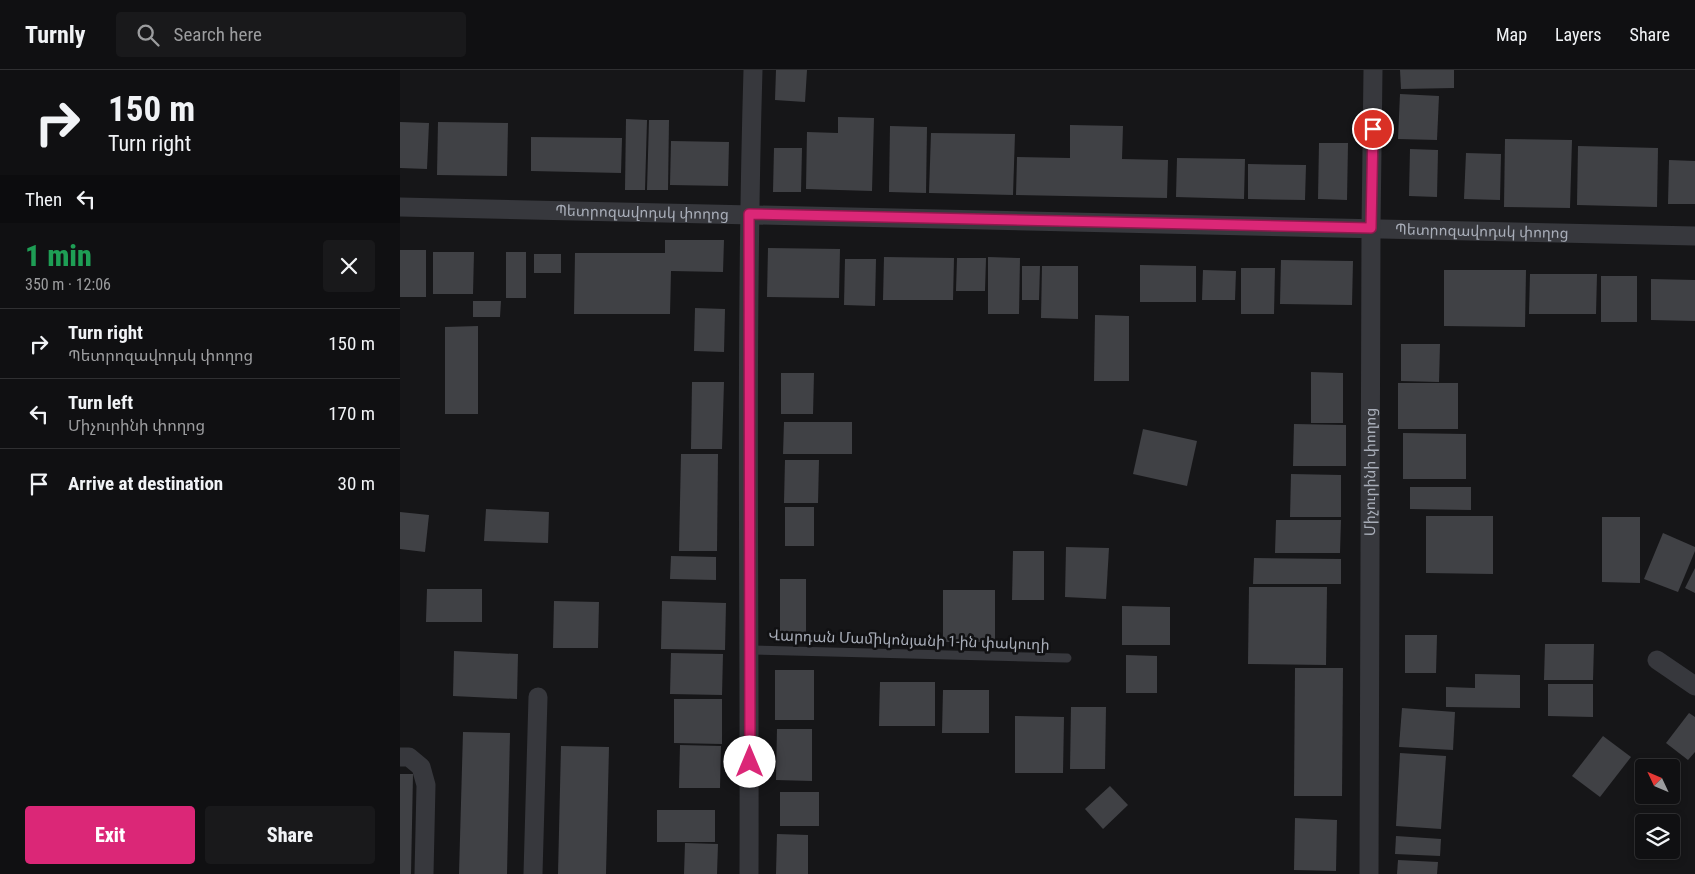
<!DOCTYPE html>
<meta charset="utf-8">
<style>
body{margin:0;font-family:"Roboto Condensed","Noto Sans Armenian",sans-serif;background:#19191b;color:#f1f3f6;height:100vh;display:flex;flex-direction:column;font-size:19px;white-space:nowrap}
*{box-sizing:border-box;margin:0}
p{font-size:16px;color:#9c9d9f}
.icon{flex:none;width:28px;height:28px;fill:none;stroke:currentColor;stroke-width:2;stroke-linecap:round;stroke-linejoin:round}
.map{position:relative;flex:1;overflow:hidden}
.drawer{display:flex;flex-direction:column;background:#101012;width:400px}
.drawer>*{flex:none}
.hud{background:#101012;color:#f1f3f6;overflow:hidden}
.needle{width:32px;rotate:314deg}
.tools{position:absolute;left:1235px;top:689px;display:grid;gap:10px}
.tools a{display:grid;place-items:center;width:45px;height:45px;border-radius:5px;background:#101012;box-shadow:0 2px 8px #0003,0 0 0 1px #303032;font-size:25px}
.pin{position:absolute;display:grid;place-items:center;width:42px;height:42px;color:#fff;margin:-21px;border:2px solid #fff;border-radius:50%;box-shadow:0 1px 5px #0007}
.me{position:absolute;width:55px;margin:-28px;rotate:0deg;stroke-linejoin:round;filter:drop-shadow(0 0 4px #0008)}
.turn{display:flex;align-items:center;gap:18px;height:105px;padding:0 25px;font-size:22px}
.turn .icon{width:65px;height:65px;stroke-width:2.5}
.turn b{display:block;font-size:35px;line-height:42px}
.then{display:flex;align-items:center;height:48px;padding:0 25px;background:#0003;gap:10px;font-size:19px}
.round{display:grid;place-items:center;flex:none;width:52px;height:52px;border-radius:5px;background:#19191b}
.summary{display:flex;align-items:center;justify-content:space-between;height:85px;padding:0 25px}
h1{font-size:30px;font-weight:800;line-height:38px;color:#1e9e55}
.button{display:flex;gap:10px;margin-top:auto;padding:10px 25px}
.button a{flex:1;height:58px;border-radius:5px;background:#db2777;color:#fff;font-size:20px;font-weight:800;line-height:58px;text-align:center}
.button a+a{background:#19191b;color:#f1f3f6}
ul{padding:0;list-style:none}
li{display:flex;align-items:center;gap:15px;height:70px;padding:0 25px;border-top:1px solid #303032}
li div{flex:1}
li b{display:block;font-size:19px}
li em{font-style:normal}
header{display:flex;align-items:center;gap:30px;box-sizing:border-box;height:70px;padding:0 25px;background:#101012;border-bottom:1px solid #303032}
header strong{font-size:24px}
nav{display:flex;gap:28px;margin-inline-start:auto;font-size:18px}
.search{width:350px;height:45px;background:#19191b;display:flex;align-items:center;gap:12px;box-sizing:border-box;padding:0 18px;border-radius:5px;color:#9c9d9f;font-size:19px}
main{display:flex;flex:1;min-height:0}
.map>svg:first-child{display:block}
</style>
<header>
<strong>Turnly</strong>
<div class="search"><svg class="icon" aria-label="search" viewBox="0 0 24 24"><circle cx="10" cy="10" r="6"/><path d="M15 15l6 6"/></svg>Search here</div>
<nav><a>Map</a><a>Layers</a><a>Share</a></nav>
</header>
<main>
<section class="drawer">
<div class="hud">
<div class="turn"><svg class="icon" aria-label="right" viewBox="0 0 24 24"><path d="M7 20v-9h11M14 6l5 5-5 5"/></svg><div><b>150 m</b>Turn right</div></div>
<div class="then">Then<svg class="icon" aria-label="left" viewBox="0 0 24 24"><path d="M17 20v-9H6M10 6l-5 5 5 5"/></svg></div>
</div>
<div class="summary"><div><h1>1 min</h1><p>350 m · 12:06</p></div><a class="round"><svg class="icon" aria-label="close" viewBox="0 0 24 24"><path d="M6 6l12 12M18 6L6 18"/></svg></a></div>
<ul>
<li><svg class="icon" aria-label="right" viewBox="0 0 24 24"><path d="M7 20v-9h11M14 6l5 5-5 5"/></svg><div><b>Turn right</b><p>Պետրոզավոդսկ փողոց</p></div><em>150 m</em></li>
<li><svg class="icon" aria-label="left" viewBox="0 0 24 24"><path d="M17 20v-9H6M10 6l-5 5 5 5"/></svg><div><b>Turn left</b><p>Միչուրինի փողոց</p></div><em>170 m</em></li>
<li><svg class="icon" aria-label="arrive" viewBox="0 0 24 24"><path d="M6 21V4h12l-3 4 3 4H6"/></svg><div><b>Arrive at destination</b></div><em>30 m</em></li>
</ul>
<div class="button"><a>Exit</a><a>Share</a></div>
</section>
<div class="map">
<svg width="1295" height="804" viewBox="0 0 1295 804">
<rect width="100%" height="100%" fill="#161618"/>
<g fill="#404145">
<polygon points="376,0 407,0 405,32 375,30"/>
<polygon points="1000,0 1054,0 1054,18 1001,19"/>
<polygon points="1000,24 1039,26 1037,70 998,69"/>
<polygon points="438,47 474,48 472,121 406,119 407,62 438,63"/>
<polygon points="226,49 247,50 245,120 225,120"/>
<polygon points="249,50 269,50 268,120 247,120"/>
<polygon points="0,52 29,53 27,99 0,98"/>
<polygon points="38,52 108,53 107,106 37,105"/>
<polygon points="670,55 723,56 722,89 768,90 767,128 616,125 617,87 670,88"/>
<polygon points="490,56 527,57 526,123 489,122"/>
<polygon points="531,63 615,64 613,125 529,123"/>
<polygon points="131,67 222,68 221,103 131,101"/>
<polygon points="1105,69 1172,70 1170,138 1104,137"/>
<polygon points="271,71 329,72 328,116 270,115"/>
<polygon points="919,73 948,73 947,130 918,129"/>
<polygon points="1178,76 1258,78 1257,137 1177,135"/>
<polygon points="374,78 402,78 401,122 373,122"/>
<polygon points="1010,79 1038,80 1037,127 1009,126"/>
<polygon points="1066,83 1101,84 1100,130 1064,129"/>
<polygon points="777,88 845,89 844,129 776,127"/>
<polygon points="1269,90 1295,91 1295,134 1268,134"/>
<polygon points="848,94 906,95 905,130 848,129"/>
<polygon points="265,170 324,170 323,202 271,201 270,244 174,244 175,183 265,183"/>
<polygon points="368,178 440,179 439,228 367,227"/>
<rect x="0" y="180" width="26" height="47"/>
<polygon points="33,182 74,182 73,224 33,224"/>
<rect x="106" y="182" width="20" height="46"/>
<rect x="134" y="184" width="27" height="19"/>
<polygon points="484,187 554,188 553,230 483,230"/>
<polygon points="588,187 620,188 619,244 588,244"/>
<polygon points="557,188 586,188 585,221 556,221"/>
<polygon points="445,189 476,189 475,236 444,235"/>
<polygon points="881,190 953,191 952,235 880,234"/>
<polygon points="740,195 796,196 796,232 740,232"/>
<polygon points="622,196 640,196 639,230 622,230"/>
<polygon points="642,196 678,196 678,249 641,248"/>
<polygon points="841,198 875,198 874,244 841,244"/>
<polygon points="803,200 836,201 835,230 802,230"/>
<polygon points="1044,200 1126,200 1125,257 1044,256"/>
<polygon points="1130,204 1197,204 1196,244 1129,244"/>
<rect x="1201" y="206" width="36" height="46"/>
<polygon points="1251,209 1295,210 1295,251 1251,250"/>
<polygon points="73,231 101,231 100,247 73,247"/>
<polygon points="295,238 325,239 324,282 294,281"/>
<polygon points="695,245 729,246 729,311 694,311"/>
<polygon points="78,256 78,344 45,344 45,257"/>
<polygon points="1001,274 1040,274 1039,312 1001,311"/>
<polygon points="911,302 943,303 943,353 911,353"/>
<polygon points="381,303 414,303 413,344 381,344"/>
<polygon points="292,312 324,312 322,379 291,379"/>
<rect x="998" y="313" width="60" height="46"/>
<polygon points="384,352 452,352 452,384 383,384"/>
<polygon points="894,354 946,355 946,396 893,396"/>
<polygon points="743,359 797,371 787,416 733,404"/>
<polygon points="1003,363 1066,364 1066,409 1003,409"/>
<polygon points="281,384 318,384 317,481 279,481"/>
<polygon points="385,390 419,390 418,433 384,433"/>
<polygon points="891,404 941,405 941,447 890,447"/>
<polygon points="1010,417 1071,417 1071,440 1010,439"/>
<rect x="385" y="437" width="29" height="39"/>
<polygon points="86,439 149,442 148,473 84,471"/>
<polygon points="0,442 29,445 25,482 0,479"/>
<polygon points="1026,446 1093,446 1093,504 1026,503"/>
<polygon points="1202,447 1240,447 1240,513 1202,512"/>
<polygon points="876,450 941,450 940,483 875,483"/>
<polygon points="1263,463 1295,477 1295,481 1278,522 1244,509"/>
<polygon points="666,477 709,478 706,529 665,527"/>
<polygon points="613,481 644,481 644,530 612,530"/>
<polygon points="271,486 316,487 316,510 270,509"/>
<polygon points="854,488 941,489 941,514 853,514"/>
<polygon points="1295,498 1295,523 1285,518"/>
<rect x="380" y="509" width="26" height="54"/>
<polygon points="849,517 927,517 926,595 848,594"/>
<polygon points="27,519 82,519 82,552 26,552"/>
<rect x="543" y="520" width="52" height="52"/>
<polygon points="154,531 199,532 198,578 153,578"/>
<polygon points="262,531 326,533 325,580 261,579"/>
<polygon points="722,536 770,537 770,575 722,575"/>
<polygon points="1005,565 1037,565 1036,603 1005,603"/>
<polygon points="1145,574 1194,574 1193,610 1144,610"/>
<polygon points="54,581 118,584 117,629 53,626"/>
<polygon points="271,583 323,584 322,625 270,624"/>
<polygon points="726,585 757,586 757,623 726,623"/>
<polygon points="895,598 943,598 942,726 894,726"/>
<rect x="375" y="600" width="39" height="50"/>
<polygon points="1075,604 1120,605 1120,638 1046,637 1046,617 1075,618"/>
<polygon points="480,612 535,612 535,656 479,656"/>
<polygon points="1148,614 1193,614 1193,647 1148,646"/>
<polygon points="543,620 589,620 589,663 542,663"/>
<polygon points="274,629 322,629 322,674 274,673"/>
<polygon points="671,637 706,637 705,699 670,699"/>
<polygon points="1002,638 1055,642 1053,680 999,677"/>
<polygon points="1289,643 1295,647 1295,682 1288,690 1266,673"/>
<polygon points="615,646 664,647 663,703 615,703"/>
<polygon points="377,659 412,659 412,711 376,710"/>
<polygon points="63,662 110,663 107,804 59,804"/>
<polygon points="1203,666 1231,687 1200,727 1172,706"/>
<polygon points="280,675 321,676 320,718 279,718"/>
<polygon points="161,676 209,677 206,804 158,804"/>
<polygon points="1000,683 1046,686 1041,759 996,756"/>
<polygon points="0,704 13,704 11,804 0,804"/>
<polygon points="710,716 728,735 703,759 685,739"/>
<rect x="380" y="722" width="39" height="34"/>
<rect x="257" y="740" width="58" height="32"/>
<polygon points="895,748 937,750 936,801 894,800"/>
<polygon points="377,764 408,765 408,804 376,804"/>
<polygon points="996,766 1041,769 1040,786 995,784"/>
<polygon points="285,773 318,774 317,804 284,804"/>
<polygon points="998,790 1038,792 1037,804 997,804"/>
</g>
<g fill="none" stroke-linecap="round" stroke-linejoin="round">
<polyline stroke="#37383d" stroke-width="9" points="350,580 667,588"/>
<g stroke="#37383d" stroke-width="19">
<path id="s1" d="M0 137 1295 166"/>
<polyline points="1257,590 1295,616"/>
<polyline points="0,687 9,687 21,697 26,715 24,804"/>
<polyline points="133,804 138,627"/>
<path d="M349 804C350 536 345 268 353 0"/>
<path id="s2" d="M969 804 971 158 973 0"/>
</g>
</g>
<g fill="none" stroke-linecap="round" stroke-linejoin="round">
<g stroke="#8e194d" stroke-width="12">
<polyline id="route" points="350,692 349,144 971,158 973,59"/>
</g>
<use href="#route" stroke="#db2777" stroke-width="9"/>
</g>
<g text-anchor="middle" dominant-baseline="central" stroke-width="5" stroke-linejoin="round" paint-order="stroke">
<g font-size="15" fill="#a8adb8" stroke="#111113">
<text stroke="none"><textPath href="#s1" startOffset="242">Պետրոզավոդսկ փողոց</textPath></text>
<text stroke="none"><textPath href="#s1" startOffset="1082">Պետրոզավոդսկ փողոց</textPath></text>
<text stroke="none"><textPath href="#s2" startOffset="402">Միչուրինի փողոց</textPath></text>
<text transform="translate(509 570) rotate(2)">Վարդան Մամիկոնյանի 1-ին փակուղի</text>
</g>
</g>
</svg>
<div class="tools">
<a><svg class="needle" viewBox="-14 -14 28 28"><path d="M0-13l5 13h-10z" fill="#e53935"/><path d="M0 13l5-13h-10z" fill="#9c9d9f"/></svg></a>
<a><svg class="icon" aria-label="layers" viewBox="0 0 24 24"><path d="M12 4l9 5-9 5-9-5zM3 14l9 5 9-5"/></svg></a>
</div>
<div class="pin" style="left:973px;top:59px;background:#d93025"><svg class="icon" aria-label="arrive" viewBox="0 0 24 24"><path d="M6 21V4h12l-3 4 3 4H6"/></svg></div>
<svg class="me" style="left:350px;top:692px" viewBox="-20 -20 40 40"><circle r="19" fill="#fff"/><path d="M0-13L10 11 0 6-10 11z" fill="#db2777"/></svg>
</div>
</main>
